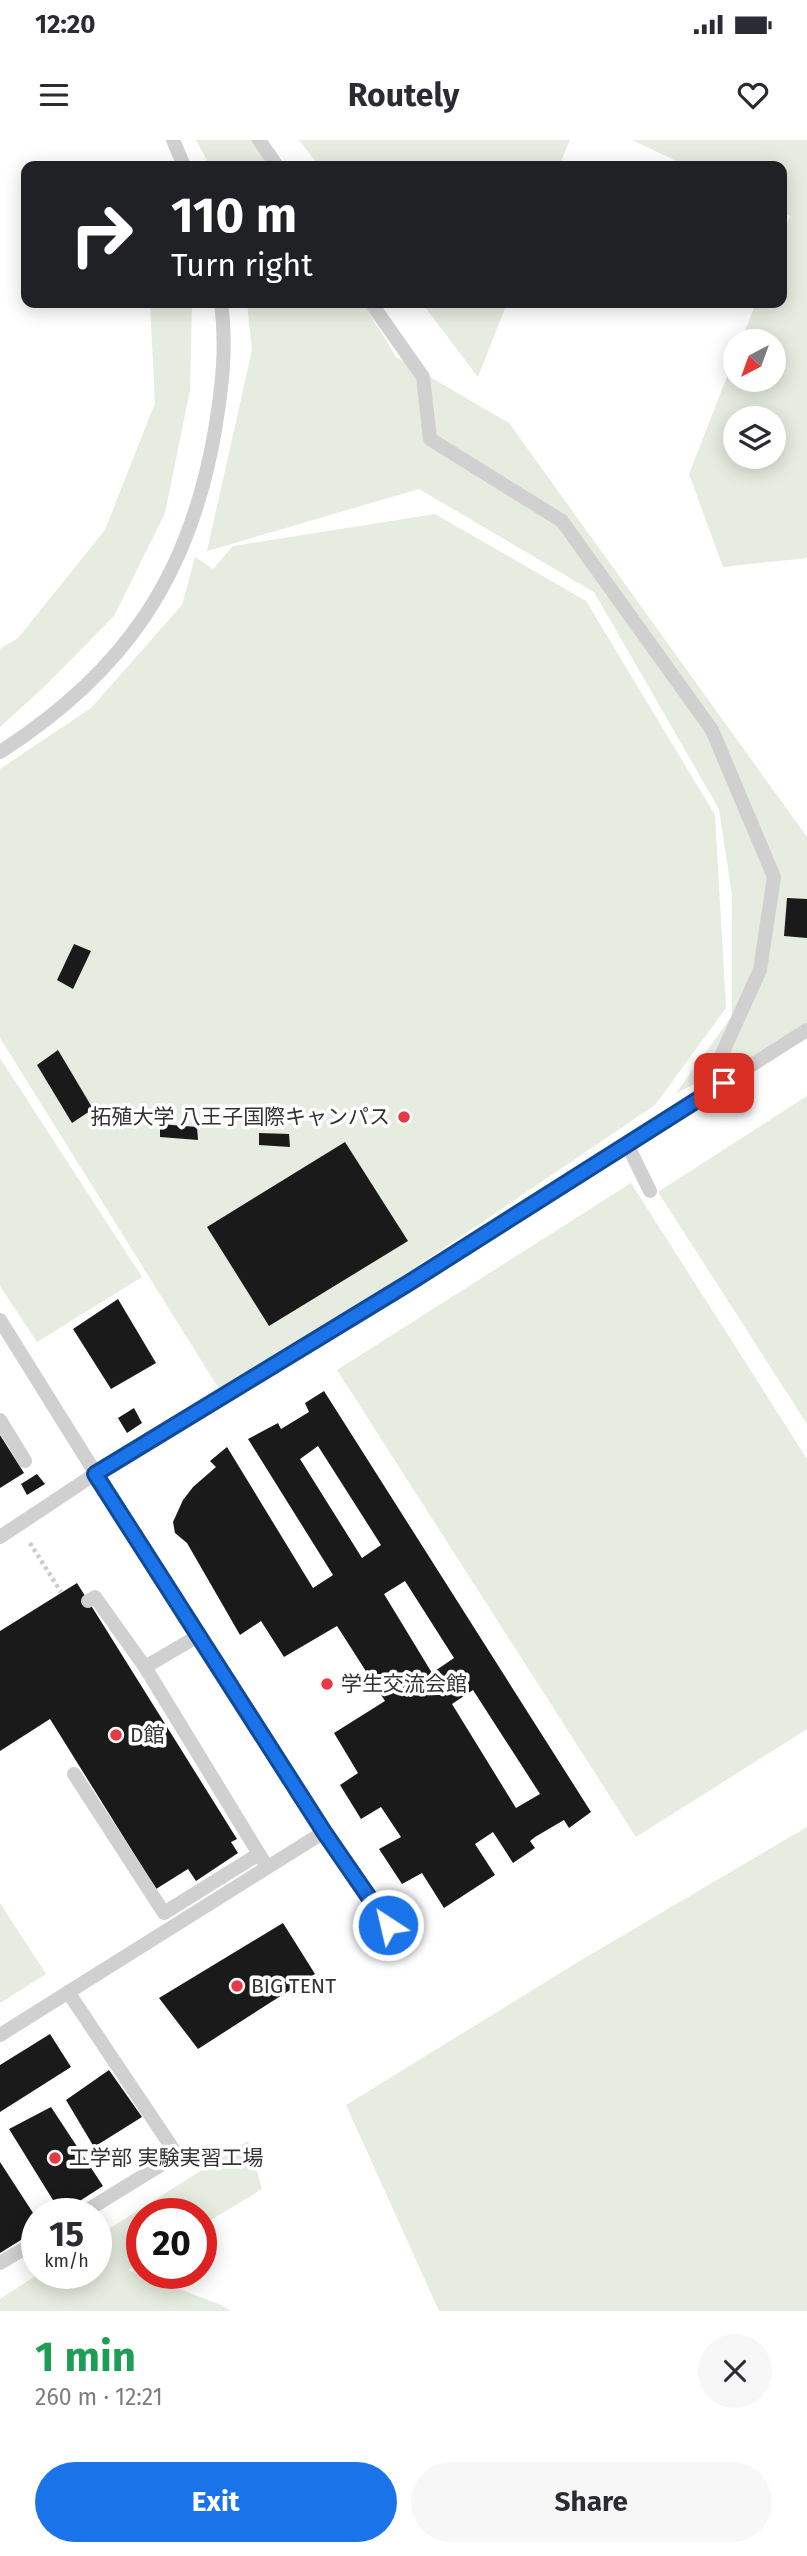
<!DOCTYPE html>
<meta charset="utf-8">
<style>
body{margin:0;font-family:"Fira Sans","Noto Sans JP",sans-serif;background:#f7f7f7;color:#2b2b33;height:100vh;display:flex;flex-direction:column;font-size:26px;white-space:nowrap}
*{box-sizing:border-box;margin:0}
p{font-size:23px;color:#7c7c81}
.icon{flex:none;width:38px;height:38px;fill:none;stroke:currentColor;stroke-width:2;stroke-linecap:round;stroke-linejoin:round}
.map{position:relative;height:2171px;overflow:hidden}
.panel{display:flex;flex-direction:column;background:#fff;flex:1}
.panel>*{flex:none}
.top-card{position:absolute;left:21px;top:21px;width:766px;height:147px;border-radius:14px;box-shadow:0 4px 18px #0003;background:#202124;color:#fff;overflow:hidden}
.needle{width:46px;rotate:221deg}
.buttons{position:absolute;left:723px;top:189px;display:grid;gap:14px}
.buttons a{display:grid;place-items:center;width:63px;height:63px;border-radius:50%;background:#fff;box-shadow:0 4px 18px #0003;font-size:35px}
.speed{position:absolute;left:21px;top:2058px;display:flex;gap:14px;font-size:35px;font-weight:700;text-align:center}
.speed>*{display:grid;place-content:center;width:91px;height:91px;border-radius:50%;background:#fff;box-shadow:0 4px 18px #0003;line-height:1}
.speed small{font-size:18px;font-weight:400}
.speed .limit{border:10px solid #d22;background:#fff;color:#111}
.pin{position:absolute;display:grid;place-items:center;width:60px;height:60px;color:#fff;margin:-30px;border-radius:14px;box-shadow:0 4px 10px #0006}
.me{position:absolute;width:77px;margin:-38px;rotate:325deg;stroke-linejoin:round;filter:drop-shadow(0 0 5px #0008)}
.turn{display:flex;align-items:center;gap:24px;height:147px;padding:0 35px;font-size:32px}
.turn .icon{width:91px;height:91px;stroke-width:2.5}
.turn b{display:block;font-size:49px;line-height:60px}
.round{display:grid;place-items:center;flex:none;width:74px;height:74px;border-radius:37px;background:#f7f7f7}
.headline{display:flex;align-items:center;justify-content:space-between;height:119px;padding:0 35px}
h1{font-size:42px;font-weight:700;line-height:52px;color:#1e9e55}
.button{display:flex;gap:14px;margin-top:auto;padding:14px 35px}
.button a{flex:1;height:80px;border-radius:42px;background:#1a73e8;color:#fff;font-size:28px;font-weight:700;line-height:80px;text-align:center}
.button a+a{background:#f7f7f7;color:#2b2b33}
.status{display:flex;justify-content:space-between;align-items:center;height:49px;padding:0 35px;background:#fff;direction:ltr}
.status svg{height:19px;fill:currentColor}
header{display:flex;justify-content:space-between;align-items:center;height:91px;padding:0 35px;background:#fff;font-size:32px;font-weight:700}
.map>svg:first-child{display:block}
</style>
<div class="status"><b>12:20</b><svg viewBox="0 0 49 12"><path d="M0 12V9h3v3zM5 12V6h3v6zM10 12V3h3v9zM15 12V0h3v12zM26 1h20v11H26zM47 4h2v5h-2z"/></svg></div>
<header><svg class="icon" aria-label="menu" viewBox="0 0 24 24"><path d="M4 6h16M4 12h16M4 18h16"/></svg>Routely<svg class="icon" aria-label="heart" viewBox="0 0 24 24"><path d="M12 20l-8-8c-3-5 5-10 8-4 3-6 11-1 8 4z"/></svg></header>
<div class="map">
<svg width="807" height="2171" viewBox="0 0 807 2171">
<rect width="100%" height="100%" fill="#fff"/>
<g fill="#e6ecdf" fill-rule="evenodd">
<polygon points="196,0 261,0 277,26 210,26"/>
<polygon points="299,0 570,0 559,26 319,26"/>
<path d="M632 0H807V418L723 427 689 334 735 216V240H774V201H741L756 163H782V96L790 76 782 71V26H687ZM735 278H774V317H735Z"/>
<polygon points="150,163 192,163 190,250 165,373 114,476 46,545 0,587 0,509 18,498 105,390 155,263"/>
<polygon points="247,163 363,163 396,217 509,283 807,697 807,890 676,953 732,876 732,755 719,669 594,452 419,349 207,411 252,210"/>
<polygon points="422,163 507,163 478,237"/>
<polygon points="435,374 586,461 715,675 726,868 655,965 224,1257 0,898 0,629 91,568 182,465 195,417 213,429 233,406"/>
<polygon points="0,918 142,1137 37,1202 0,1146"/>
<polygon points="807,956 807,1284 658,1052"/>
<polygon points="631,1043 807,1319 807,1589 636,1697 337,1230"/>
<polygon points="807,1687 807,2171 439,2171 346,1965 583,1819"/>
<polygon points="0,1763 46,1834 0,1863"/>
<polygon points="248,2001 262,2049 201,2086 201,2074 142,2074 142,2121 128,2130 219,2164 231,2171 0,2171 0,2159 40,2133 96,2133 96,2097"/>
</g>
<g fill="#1a1a1a" fill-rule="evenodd">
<polygon points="787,758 807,759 807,798 784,796"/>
<polygon points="74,804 91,811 73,849 57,840"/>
<polygon points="58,910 93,969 72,983 37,925"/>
<polygon points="160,984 197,987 198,1000 160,997"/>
<polygon points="259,993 289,994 290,1007 259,1005"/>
<polygon points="345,1002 408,1101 269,1186 207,1087"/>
<polygon points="118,1159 156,1223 111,1249 73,1189"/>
<path d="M324 1251 591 1672 569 1688 564 1680 535 1697 530 1701 535 1708 513 1723 493 1692 475 1704 495 1735 444 1768 422 1733 402 1744 379 1709 401 1697 381 1667 361 1679 340 1645 358 1633 334 1593 385 1561 337 1486 284 1517 261 1481 240 1495 187 1403 175 1393 173 1382 183 1360 193 1347 216 1327 210 1321 227 1307 313 1448 333 1435 248 1299 278 1283 281 1289 309 1272 305 1263ZM318 1306 381 1405 362 1418 300 1319ZM405 1441 454 1518 432 1533 384 1454ZM473 1550 540 1654 516 1668 452 1564Z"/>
<polygon points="134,1268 142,1283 127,1293 118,1278"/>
<polygon points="0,1295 24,1333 0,1348"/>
<polygon points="37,1334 45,1344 27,1355 21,1344"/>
<polygon points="77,1443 237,1699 231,1702 238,1713 196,1741 188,1729 156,1749 50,1579 0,1611 0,1491"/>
<polygon points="283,1783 315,1834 198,1909 159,1858"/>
<polygon points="50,1894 71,1927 0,1972 0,1925"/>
<polygon points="109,1930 142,1977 94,2007 66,1960"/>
<polygon points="51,1967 103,2046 61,2073 9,1989"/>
<polygon points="0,2022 37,2079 37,2090 0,2113"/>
</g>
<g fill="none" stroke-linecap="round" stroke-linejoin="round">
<polyline stroke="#cdcdcd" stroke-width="4.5" stroke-dasharray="3.5 3.5" stroke-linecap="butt" points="30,1403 61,1452"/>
<g stroke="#d0d0d0" stroke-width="14">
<polyline points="173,0 184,26"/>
<polyline points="259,0 277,26"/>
<polyline points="371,163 423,237 430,299 562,381 712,590 774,737 760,830 703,956"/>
<path d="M0 612C125 532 190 436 215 290 222 248 227 206 221 163"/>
<polyline points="627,1004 650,1051"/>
<path d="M0 1180C130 1389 260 1599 400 1802"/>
<polyline points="0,1280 25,1321"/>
<polyline points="0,1397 95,1334 407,1144 807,890"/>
<polyline points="88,1461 95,1457 145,1527"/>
<polyline points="198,1496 145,1527 267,1727"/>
<polyline points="74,1634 164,1773 259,1714"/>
<polyline points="68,1852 177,2015 81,2074"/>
<polyline points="0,1895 324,1692"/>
<polyline points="0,2123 37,2101"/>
</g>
</g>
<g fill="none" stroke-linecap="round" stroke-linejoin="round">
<g stroke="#114b97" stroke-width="18">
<polyline id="route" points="388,1785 324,1692 95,1334 407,1144 724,943"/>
</g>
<use href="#route" stroke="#1a73e8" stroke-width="12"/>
</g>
<g fill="#e63946" stroke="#fff" stroke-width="2.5">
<circle cx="404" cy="977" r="7"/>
<circle cx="327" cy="1544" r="7"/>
<circle cx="116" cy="1595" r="7"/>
<circle cx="237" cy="1846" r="7"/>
<circle cx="55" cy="2018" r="7"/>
</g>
<g text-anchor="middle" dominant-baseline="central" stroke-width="7" stroke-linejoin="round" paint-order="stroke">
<g font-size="21" fill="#333" stroke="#fff" text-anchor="start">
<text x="390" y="977" text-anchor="end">拓殖大学 八王子国際キャンパス</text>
<text x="341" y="1544">学生交流会館</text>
<text x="130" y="1595">D館</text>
<text x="251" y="1846">BIG TENT</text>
<text x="69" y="2018">工学部 実験実習工場</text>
</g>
</g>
</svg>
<div class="buttons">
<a><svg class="needle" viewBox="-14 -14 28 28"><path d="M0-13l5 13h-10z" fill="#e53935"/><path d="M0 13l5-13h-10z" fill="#7c7c81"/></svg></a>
<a><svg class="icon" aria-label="layers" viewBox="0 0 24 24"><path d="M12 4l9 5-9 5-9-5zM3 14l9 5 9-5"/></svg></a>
</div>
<div class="speed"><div>15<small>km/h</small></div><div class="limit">20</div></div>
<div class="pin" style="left:724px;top:943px;background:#d93025"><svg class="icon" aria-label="arrive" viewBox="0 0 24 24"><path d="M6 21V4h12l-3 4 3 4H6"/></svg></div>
<svg class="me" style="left:388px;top:1785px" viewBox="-20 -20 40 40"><circle r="17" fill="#1a73e8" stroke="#fff" stroke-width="3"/><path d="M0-11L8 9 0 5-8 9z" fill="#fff"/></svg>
<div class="top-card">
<div class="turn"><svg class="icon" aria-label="right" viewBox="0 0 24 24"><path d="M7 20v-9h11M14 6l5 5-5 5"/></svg><div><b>110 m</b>Turn right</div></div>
</div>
</div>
<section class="panel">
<div class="headline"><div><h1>1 min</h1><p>260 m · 12:21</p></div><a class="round"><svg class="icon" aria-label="close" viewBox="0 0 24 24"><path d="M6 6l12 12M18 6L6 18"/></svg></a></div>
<div class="button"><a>Exit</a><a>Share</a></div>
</section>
